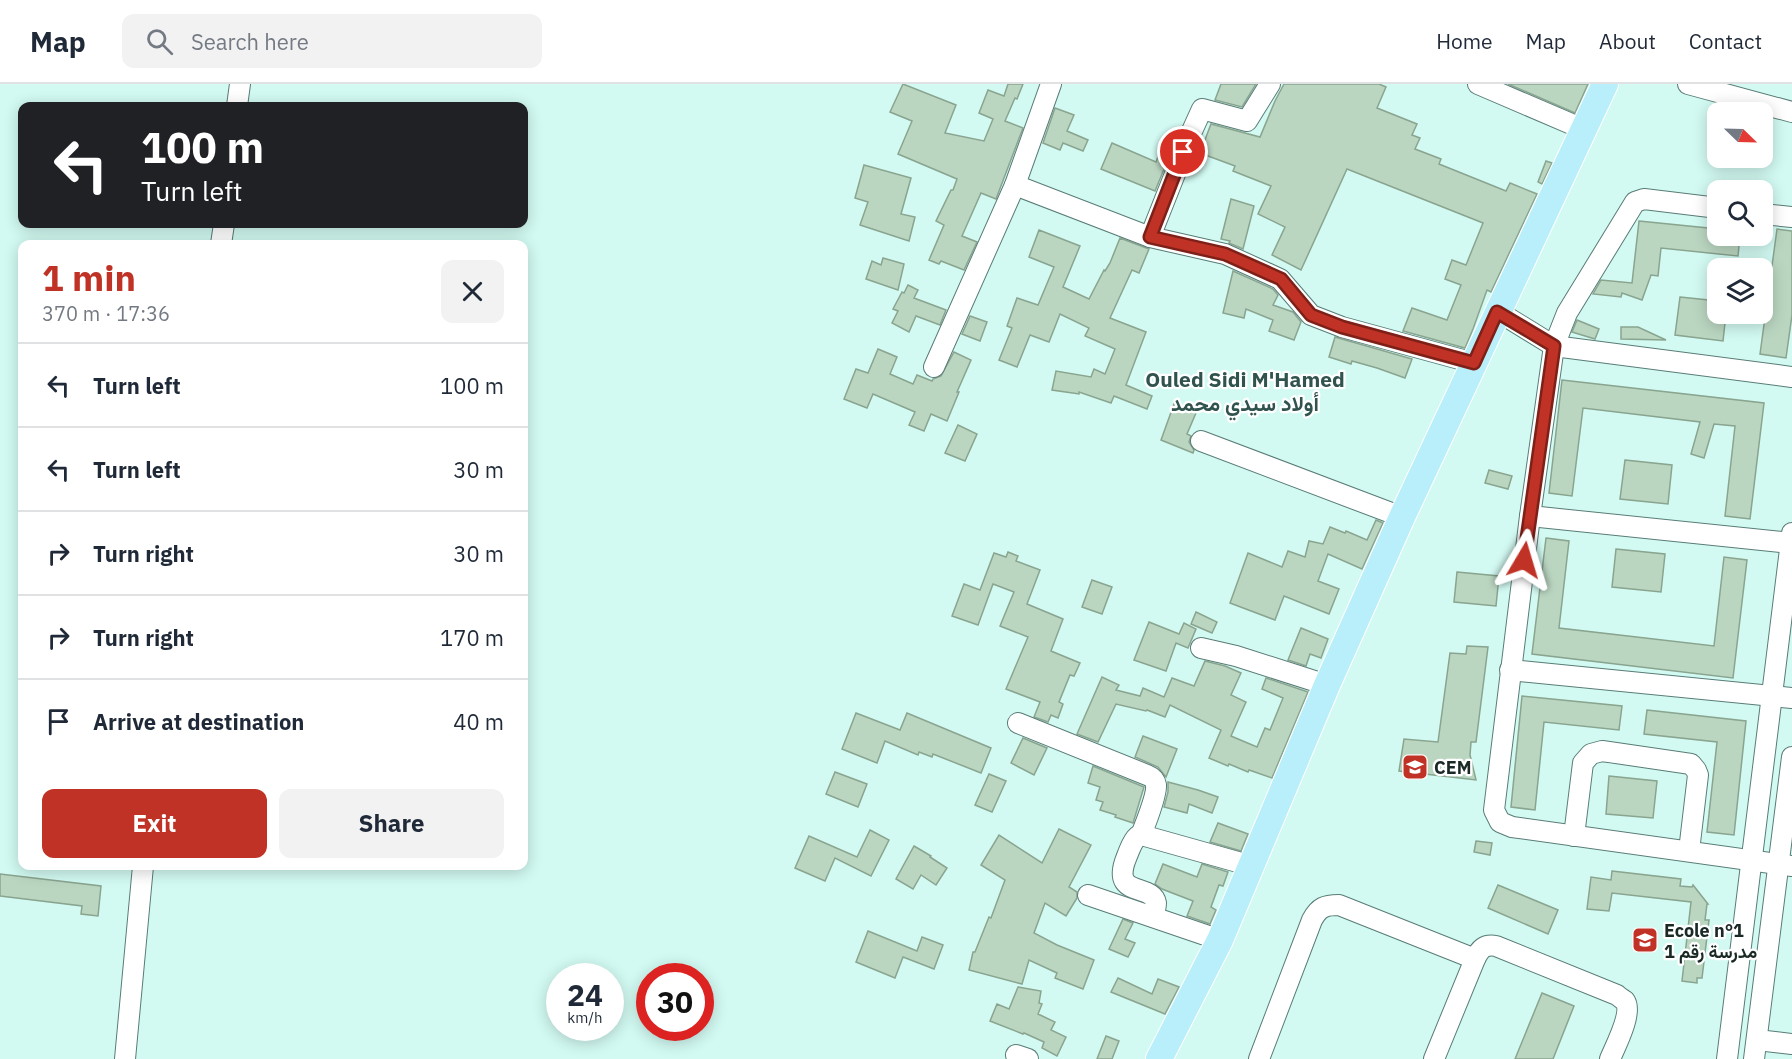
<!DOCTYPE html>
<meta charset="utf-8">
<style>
body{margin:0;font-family:"IBM Plex Sans",Vazirmatn,sans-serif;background:#f2f2f3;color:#1f2937;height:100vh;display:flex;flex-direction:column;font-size:22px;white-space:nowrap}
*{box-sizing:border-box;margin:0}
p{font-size:20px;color:#747a83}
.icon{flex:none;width:33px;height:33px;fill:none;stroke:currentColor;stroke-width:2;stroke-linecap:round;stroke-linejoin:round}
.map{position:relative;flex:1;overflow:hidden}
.panel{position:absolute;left:18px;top:156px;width:510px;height:630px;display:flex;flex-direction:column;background:#fff;border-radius:12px;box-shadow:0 3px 15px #0003}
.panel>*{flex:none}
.guide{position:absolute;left:18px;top:18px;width:510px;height:126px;border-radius:12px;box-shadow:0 3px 15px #0003;background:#202124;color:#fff;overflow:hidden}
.needle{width:39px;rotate:113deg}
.controls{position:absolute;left:1707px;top:18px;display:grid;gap:12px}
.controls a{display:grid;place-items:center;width:66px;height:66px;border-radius:12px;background:#fff;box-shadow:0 3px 15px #0003;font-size:30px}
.speed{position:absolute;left:546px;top:879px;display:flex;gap:12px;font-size:30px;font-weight:700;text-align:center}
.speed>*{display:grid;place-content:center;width:78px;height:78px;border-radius:50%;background:#fff;box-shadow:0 3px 15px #0003;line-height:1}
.speed small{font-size:15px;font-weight:400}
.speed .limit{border:9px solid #d22;background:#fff;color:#111}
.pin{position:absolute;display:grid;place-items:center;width:51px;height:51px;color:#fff;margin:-26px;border:3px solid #fff;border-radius:50%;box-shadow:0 2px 6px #0007}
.me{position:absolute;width:66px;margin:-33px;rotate:7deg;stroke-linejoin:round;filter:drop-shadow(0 0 4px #0008)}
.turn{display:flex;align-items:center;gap:21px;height:126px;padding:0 24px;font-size:27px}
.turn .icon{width:78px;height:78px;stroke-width:2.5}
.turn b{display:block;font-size:42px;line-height:51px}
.round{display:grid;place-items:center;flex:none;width:63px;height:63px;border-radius:12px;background:#f2f2f3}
.summary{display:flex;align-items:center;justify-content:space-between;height:102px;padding:0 24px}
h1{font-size:36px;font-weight:700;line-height:45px;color:#bf3225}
.button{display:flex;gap:12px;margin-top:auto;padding:12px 24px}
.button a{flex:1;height:69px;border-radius:12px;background:#bf3225;color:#fff;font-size:24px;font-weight:700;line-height:69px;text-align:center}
.button a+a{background:#f2f2f3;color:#1f2937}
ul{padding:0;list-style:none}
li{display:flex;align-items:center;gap:18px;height:84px;padding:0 24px;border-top:2px solid #e0e1e3}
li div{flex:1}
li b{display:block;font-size:22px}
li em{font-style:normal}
header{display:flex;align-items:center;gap:36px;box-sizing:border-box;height:84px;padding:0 30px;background:#fff;border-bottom:2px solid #e0e1e3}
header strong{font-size:28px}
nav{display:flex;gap:33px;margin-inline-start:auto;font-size:21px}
.search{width:420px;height:54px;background:#f2f2f3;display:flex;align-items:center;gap:15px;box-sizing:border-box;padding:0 21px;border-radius:12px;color:#747a83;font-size:22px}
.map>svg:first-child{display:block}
</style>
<header>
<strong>Map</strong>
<div class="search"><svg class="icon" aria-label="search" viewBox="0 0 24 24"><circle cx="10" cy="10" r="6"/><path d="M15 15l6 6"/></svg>Search here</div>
<nav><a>Home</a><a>Map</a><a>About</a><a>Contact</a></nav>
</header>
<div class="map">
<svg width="1792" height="975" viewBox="0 0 1792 975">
<rect width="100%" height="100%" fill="#d2faf2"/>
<g fill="#bad6c1" stroke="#89a48f" stroke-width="1.5">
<polygon points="903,0 956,21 945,49 984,57 993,35 979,29 988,6 1004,12 1008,0 1023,0 1017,15 1015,14 1005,37 1023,44 996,115 981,109 962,152 977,158 964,186 941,177 939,180 929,176 944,141 936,137 951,106 953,106 957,95 898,70 912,37 890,28"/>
<polygon points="1221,0 1256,0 1242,23 1215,16"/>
<polygon points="1284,0 1379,0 1386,3 1377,24 1417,40 1412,51 1420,54 1415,65 1441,75 1439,80 1506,107 1510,99 1537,110 1491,208 1487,206 1473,245 1465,264 1403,247 1412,224 1447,236 1461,201 1445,195 1452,176 1466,181 1483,139 1347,85 1301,186 1272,171 1285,143 1258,130 1271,102 1233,87 1235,82 1200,69 1211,40 1260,53 1275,17"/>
<polygon points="1508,0 1588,0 1575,29"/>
<polygon points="1055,24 1074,31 1067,47 1088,56 1083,67 1063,59 1060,66 1043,59"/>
<polygon points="1112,59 1156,78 1159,70 1169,73 1155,107 1101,85"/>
<polygon points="1546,77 1552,79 1542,100 1538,98"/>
<polygon points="864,81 911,94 901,130 915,133 909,157 860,141 868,118 855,114"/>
<polygon points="1231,115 1254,122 1243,165 1229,159 1230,157 1221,155"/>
<polygon points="1639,137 1718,145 1718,152 1740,152 1738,172 1661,164 1658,192 1651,191 1642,216 1622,209 1621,213 1593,210 1601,196 1632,199"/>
<polygon points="1777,145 1792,147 1792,231 1786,274 1760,270"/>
<polygon points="1039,146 1080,162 1063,203 1089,215 1104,186 1105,187 1110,179 1120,154 1149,165 1139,189 1132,186 1110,234 1146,248 1126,301 1152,312 1147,325 1114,312 1111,319 1079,308 1079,310 1052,306 1056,287 1091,293 1094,285 1105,290 1115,265 1085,252 1089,244 1060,230 1049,258 1030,251 1017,283 999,276 1012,244 1007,242 1017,214 1038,221 1054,183 1029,173"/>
<polygon points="883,174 904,180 898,206 866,195 872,177 881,181"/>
<polygon points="1233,187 1273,205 1278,211 1273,221 1293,228 1301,238 1294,256 1269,247 1273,236 1246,225 1244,234 1223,229"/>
<polygon points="908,201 918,206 914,214 946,226 940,241 916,232 909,248 892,239 898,227 893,225 902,208 904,209"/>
<polygon points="1680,213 1718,217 1718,230 1726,230 1723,257 1675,251"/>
<polygon points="970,232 987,238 980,257 962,250"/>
<polygon points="1577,236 1599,245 1595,255 1572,248"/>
<polygon points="1621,243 1638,243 1666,256 1621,255"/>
<polygon points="1335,253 1412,275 1405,294 1377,284 1352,277 1351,280 1329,273"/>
<polygon points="878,265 897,273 890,290 913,300 917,291 932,297 933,295 941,292 954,268 971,276 957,308 959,308 947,337 931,330 924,347 909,341 915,328 873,310 867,324 844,315 856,285 868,289"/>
<polygon points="1562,296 1764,319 1750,435 1725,432 1735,342 1714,340 1704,374 1691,370 1700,338 1583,324 1572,412 1549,409"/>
<polygon points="1174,320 1196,329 1187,350 1191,352 1189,358 1194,366 1193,369 1161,356"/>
<polygon points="958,341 977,350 965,377 945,369"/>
<polygon points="1625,376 1672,381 1668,420 1620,415"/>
<polygon points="1489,386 1512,392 1508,405 1485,399"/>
<polygon points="1376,436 1383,439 1362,485 1328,470 1318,497 1339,505 1329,530 1284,512 1275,536 1230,519 1248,469 1282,483 1288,467 1305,473 1309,457 1323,460 1330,443 1345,449 1346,447 1367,456"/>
<polygon points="1546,454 1569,457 1559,544 1714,562 1724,473 1747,476 1733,594 1532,570"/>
<polygon points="1616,465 1665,470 1661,508 1612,503"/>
<polygon points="1008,468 1018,472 1016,477 1040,486 1027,520 1063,535 1051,567 1080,579 1074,592 1070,591 1059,618 1063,620 1058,634 1051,631 1048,638 1034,633 1040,618 1006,605 1028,553 1000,542 1014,508 993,500 978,541 952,532 964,500 980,506 994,469 1006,473"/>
<polygon points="1457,488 1499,492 1496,522 1454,518"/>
<polygon points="1092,496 1112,503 1102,530 1082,523"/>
<polygon points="1196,528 1217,538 1212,549 1191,540"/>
<polygon points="1149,538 1179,550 1184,539 1196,545 1188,564 1176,559 1166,587 1134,576"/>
<polygon points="1301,544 1328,555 1321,574 1310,570 1306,582 1288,576"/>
<polygon points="1467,562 1488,563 1476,658 1471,658 1470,671 1476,696 1399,687 1404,655 1438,658 1450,569 1466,570"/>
<polygon points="1205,577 1225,582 1241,589 1231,611 1246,618 1231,652 1257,663 1265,644 1270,646 1283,614 1262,605 1266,594 1308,608 1272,694 1249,686 1248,688 1229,680 1228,682 1209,674 1221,646 1170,621 1165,633 1147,626 1146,627 1116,620 1098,658 1077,650 1102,593 1119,601 1116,606 1140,612 1143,604 1164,613 1172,594 1194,602"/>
<polygon points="1522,612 1622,622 1619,646 1544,638 1535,726 1511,723"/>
<polygon points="1647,626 1746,637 1734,751 1707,748 1717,658 1644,650"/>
<polygon points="856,629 900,646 907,629 991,664 981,689 933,670 932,673 919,668 918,671 885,657 877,679 842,665"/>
<polygon points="1143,652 1177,665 1166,693 1158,683 1135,673"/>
<polygon points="1023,654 1047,664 1034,691 1011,679"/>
<polygon points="1093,682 1144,703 1133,739 1115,733 1116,731 1100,726 1103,718 1096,716 1100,703 1088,699"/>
<polygon points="835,688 867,700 858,723 826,710"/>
<polygon points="989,690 1006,697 992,728 975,721"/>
<polygon points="1609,692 1657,697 1653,734 1606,730"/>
<polygon points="1168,698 1198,706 1218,713 1212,729 1189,720 1187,729 1164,723 1168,708"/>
<polygon points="1218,739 1248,750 1241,767 1210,758"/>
<polygon points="1059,745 1091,761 1069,803 1077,808 1077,814 1066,832 1045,819 1034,849 1057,861 1094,876 1083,905 1055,894 1057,889 1029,876 1022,900 969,886 973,868 975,868 989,833 991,834 1005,796 981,781 999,751 1042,779"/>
<polygon points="870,746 889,756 871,792 835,774 825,797 795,784 809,752 857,773"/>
<polygon points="1476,757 1492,759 1490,771 1474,768"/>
<polygon points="914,762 931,772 930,773 947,784 936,801 921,791 913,805 896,795"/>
<polygon points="1163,780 1197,793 1202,780 1228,788 1223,802 1219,801 1211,823 1216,826 1210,840 1187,832 1193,817 1162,805 1155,800"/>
<polygon points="1612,787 1681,795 1680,802 1692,803 1693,801 1708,820 1707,820 1705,836 1709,836 1702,894 1697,894 1697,899 1682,897 1691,818 1612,809 1609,827 1587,825 1591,793 1611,796"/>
<polygon points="0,790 101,802 98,832 81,830 82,822 0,812"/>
<polygon points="1498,801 1558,826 1548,850 1488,824"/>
<polygon points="1123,835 1133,839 1125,855 1135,859 1128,873 1109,865"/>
<polygon points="868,847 917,867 922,853 943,861 934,885 903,873 895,894 856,878"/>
<polygon points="1118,894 1152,910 1158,895 1179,903 1165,930 1111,908"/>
<polygon points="1018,903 1041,907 1039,919 1042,920 1038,930 1055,938 1051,946 1066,953 1057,972 1042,964 1044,958 1024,949 1023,950 990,937 997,920 1009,925"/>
<polygon points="1542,909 1574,922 1553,975 1515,975"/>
<polygon points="1106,952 1119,957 1112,975 1097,975"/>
</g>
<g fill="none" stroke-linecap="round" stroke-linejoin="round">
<g stroke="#587c76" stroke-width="22">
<g id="minor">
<polyline points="1478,0 1583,45"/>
<polyline points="1688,0 1792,28"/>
<polyline points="237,22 240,0"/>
<polyline points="1015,101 1150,153 1225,170 1280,195 1311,231 1342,243 1474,279"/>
<polyline points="1718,124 1644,115 1635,118 1567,229 1554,262 1530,432 1494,726 1500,738 1512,743 1792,782"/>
<polyline points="1762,130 1792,133"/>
<polyline points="1150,153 1192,47 1202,25 1247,37 1270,0"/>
<polyline points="221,160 224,140"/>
<polyline points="1497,227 1554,262 1792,293"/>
<polyline points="934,283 1015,101 1051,0"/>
<polyline points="1201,357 1402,433"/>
<polyline points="1530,432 1791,459"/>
<polyline points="1201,564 1236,572 1327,601"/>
<polyline points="1510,586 1792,614"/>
<path d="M1018 639 1147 691C1152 693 1155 695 1156 701 1157 710 1145 741 1141 751"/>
<polyline points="1574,752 1583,679 1591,670 1602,667 1691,680 1696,686 1698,691 1689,767"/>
<polyline points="1088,811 1220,856"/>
<path d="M1154 833C1154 829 1156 824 1156 819 1152 798 1109 815 1127 772 1130 765 1132 757 1138 752H1145L1252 782"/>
<polyline points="1757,956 1792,960"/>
<polyline points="1016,971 1028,975"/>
<polyline points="125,975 143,782"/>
<path d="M1259 975 1312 836C1319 823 1325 821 1339 821L1475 875"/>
<path d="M1434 975 1475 875C1480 865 1484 860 1496 862L1617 911C1618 912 1625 917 1625 917 1633 929 1615 963 1610 975"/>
<polyline points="1727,975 1792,449"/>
<polyline points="1754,975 1792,673"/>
</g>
</g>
<g stroke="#fff" stroke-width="28">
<polyline id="major" points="1159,975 1220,856 1327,601 1402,433 1605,0"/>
</g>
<use href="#minor" stroke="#fff" stroke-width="20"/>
<use href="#major" stroke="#b8effa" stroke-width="26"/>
</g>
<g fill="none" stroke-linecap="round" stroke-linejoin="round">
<g stroke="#7c2018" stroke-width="15">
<polyline id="route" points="1183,68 1150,153 1225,170 1281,195 1311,231 1342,243 1474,279 1497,228 1554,262 1524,476"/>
</g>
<use href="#route" stroke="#bf3225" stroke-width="10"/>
</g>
<defs>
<g id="school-square" transform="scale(1.35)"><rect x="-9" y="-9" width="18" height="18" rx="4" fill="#bf3225" stroke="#fff"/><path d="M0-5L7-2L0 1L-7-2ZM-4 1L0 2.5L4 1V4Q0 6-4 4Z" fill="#fff"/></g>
</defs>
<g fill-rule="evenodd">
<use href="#school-square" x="1415" y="683"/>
<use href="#school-square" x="1645" y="856"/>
</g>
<g text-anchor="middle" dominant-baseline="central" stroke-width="4.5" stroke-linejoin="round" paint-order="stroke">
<g font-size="18" font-weight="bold" fill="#1a2926" stroke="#fff" text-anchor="start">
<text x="1434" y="683">CEM</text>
<text x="1664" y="846">Ecole n°1<tspan x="1664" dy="21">مدرسة رقم 1</tspan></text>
</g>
<g font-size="21" font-weight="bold" fill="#30534e" stroke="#fff">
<text x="1245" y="295">Ouled Sidi M'Hamed<tspan x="1245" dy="24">أولاد سيدي محمد</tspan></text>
</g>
</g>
</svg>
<div class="controls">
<a><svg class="needle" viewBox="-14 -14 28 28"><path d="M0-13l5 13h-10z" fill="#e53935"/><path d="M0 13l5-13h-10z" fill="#747a83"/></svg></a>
<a><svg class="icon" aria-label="search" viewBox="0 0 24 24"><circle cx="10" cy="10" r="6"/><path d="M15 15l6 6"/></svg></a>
<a><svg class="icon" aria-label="layers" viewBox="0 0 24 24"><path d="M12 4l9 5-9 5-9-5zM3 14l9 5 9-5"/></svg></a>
</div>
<div class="speed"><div>24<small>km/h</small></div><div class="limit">30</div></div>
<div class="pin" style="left:1183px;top:68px;background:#d93025"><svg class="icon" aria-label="arrive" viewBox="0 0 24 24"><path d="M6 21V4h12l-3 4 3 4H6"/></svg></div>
<svg class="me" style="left:1524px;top:476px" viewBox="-20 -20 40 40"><path d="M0-17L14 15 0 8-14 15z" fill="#bf3225" stroke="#fff" stroke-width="4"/></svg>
<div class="guide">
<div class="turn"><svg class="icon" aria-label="left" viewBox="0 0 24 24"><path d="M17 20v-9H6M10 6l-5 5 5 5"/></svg><div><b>100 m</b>Turn left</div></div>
</div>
<section class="panel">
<div class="summary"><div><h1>1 min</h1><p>370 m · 17:36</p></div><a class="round"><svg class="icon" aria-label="close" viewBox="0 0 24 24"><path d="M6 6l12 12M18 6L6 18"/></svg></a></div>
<ul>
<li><svg class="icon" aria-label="left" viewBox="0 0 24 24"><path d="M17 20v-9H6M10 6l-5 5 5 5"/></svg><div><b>Turn left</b></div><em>100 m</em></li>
<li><svg class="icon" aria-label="left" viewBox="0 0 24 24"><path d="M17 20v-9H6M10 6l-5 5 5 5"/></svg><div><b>Turn left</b></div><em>30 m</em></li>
<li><svg class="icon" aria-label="right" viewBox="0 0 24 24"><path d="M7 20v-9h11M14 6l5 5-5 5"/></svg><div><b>Turn right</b></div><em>30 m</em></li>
<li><svg class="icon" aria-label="right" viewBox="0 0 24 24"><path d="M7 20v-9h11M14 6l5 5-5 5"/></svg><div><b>Turn right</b></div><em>170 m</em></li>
<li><svg class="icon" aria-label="arrive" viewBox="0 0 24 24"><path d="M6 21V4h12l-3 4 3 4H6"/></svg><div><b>Arrive at destination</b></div><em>40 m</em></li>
</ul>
<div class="button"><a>Exit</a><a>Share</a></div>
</section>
</div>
